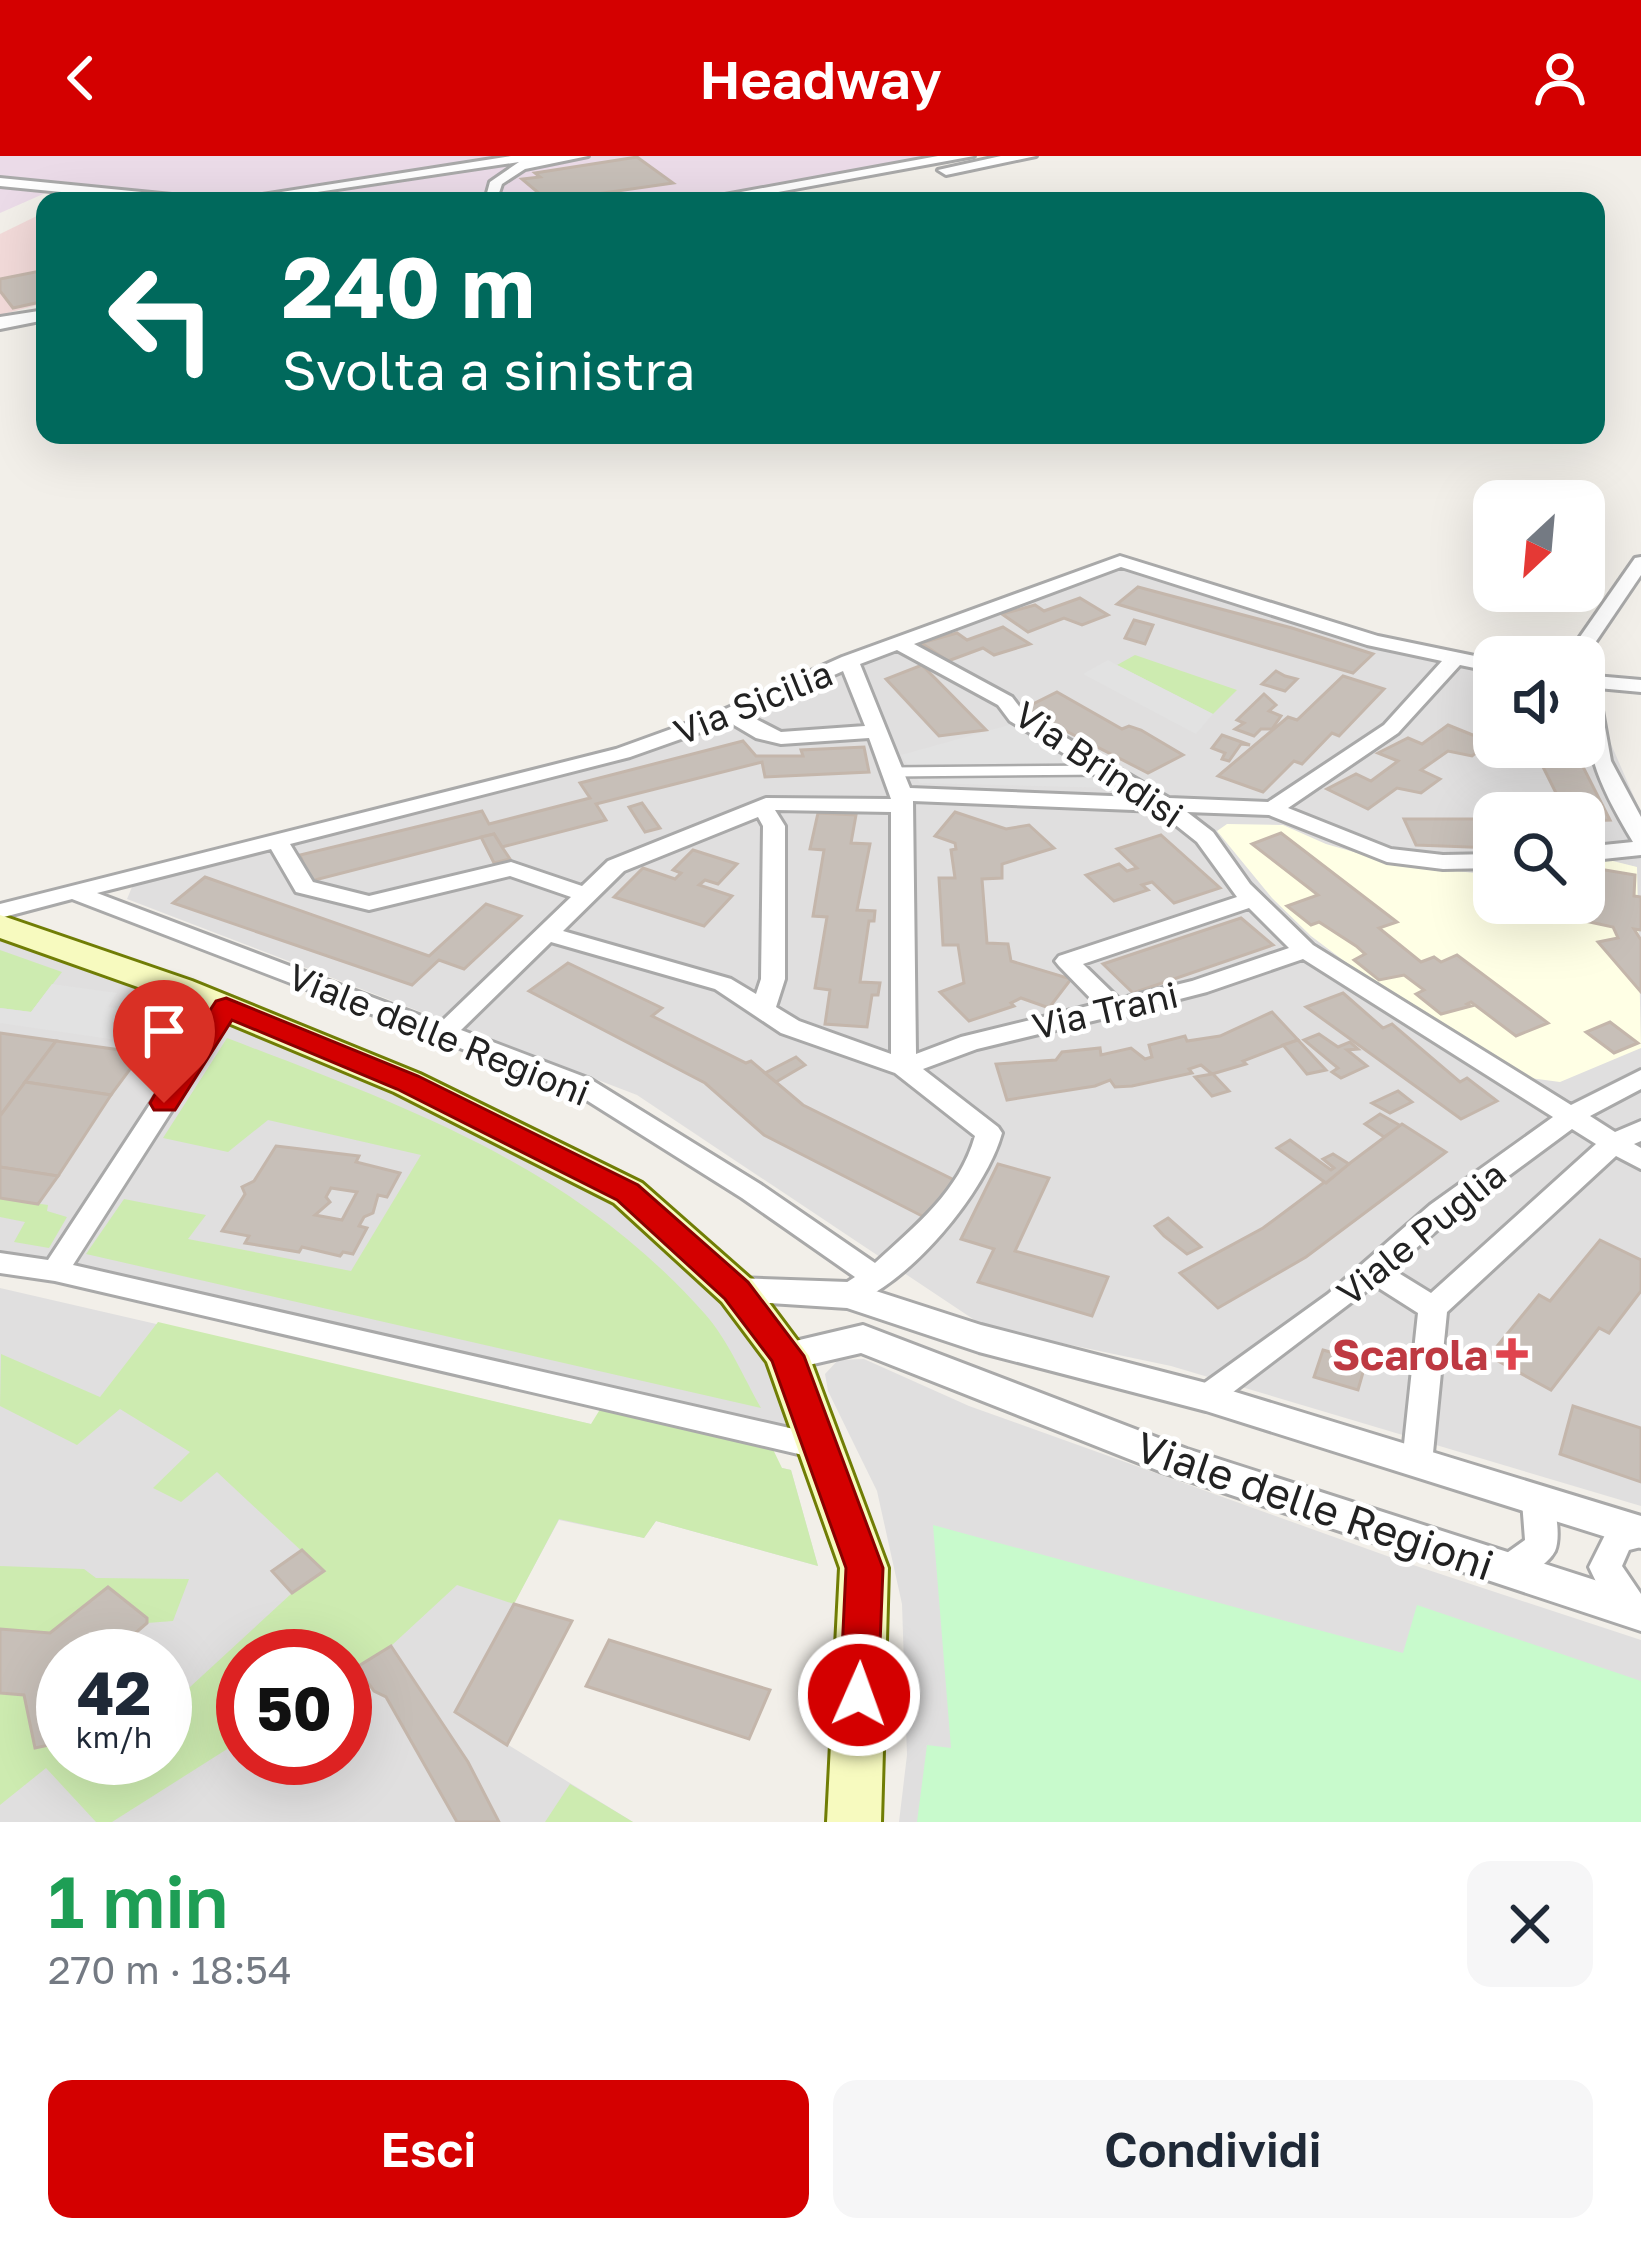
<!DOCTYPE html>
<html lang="it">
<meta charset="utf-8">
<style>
body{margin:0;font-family:"Golos Text",sans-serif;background:#f6f6f7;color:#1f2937;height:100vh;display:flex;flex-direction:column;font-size:45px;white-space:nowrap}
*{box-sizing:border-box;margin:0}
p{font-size:39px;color:#747a83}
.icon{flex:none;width:66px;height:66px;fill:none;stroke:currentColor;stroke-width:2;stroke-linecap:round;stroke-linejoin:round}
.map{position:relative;height:1666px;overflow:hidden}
.drawer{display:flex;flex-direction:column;background:#fff;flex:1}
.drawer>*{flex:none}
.guide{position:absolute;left:36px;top:36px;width:1569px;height:252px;border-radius:24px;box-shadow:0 12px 48px #0002;background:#00695c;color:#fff;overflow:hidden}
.needle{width:78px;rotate:206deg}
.controls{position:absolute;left:1473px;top:324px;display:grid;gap:24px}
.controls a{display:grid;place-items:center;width:132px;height:132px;border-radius:24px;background:#fff;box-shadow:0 12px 48px #0002;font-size:60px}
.speed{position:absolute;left:36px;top:1473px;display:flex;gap:24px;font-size:60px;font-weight:700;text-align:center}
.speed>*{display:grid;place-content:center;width:156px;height:156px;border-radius:50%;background:#fff;box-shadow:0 12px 48px #0002;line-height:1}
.speed small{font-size:30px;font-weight:400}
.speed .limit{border:18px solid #d22;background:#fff;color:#111}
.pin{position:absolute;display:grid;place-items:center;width:102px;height:102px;color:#fff;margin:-123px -51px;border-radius:50% 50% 50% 0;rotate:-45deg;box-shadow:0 0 12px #0007}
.pin .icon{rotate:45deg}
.me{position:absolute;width:132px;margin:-66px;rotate:2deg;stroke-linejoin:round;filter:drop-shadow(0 0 9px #0008)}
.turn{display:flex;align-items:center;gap:42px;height:252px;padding:0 48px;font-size:54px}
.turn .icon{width:156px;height:156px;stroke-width:2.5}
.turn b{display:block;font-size:84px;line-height:102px}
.round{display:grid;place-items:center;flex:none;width:126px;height:126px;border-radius:24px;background:#f6f6f7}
.head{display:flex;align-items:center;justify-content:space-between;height:204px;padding:0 48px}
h1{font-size:72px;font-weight:600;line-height:90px;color:#1e9e55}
.primary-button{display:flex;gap:24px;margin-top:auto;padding:24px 48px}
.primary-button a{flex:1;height:138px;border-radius:24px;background:#d40000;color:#fff;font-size:48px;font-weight:600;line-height:138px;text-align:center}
.primary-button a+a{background:#f6f6f7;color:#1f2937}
header{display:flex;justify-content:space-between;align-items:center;height:156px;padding:0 48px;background:#d40000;color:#fff;font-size:54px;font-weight:600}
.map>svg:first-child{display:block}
</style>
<header><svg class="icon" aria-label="back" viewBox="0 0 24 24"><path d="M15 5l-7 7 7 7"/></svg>Headway<svg class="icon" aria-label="person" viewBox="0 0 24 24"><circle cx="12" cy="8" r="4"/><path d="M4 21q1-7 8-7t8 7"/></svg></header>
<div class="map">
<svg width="1641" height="1666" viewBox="0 0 1641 1666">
<rect width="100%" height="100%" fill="#f2efe9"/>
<g fill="#e0dfdf" fill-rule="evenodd">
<path d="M1120 405 1374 485 1494 510V591H1584V526L1641 657V1350L1171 1210 985 1171 637 939 127 743 132 731 147 724 623 597ZM1494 657H1584V747H1494Z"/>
<polygon points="0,770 42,782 628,1037 737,1135 820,1291 0,1107"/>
<path d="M0 1132 791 1314 818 1410 656 1365 644 1382 559 1364 455 1556 633 1666H0ZM63 1500H165V1602H63ZM243 1500H345V1602H243Z"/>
<polygon points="864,1203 969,1250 1401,1405 1641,1484 1641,1666 899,1666 907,1599 902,1448 877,1335 828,1235 825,1218 838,1204"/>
</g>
<polygon fill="#f2dad9" points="45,56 45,147 0,159 0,78"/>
<polygon fill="#ebdbe8" points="0,0 946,0 681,45 142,45 66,28 0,57"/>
<polygon fill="#ffffe5" points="1227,668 1283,669 1326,688 1399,709 1494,719 1494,747 1584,747 1584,711 1609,704 1637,711 1641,892 1560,926 1530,922 1372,826 1311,780 1272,742 1217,675"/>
<g fill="#cdebb0">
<polygon points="1135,499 1237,534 1213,558 1117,509"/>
<polygon points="0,794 62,816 31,856 0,852"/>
<path d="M227 882C406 951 573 1009 705 1158 728 1184 744 1222 761 1252L86 1098 124 1043 206 1059 188 1083 351 1115 421 999 268 964 228 996 163 982Z"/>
<polygon points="0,1042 48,1049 47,1055 67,1061 49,1092 14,1086 25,1066 0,1061"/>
<polygon points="158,1166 591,1268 607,1242 766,1279 782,1312 791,1314 818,1410 656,1365 644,1382 559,1363 514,1448 457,1429 391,1490 345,1519 345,1500 243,1500 243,1583 112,1666 96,1666 46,1612 0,1649 0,1537 24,1539 36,1592 63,1586 63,1602 165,1602 165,1554 292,1437 323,1415 217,1316 181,1346 153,1332 190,1296 120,1253 77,1289 0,1250 1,1198 100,1241"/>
<polygon points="0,1410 84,1413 96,1422 189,1423 173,1465 147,1467 107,1431 50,1477 0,1473"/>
<polygon points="570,1628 633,1666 545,1666"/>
</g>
<polygon fill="#c8facc" points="933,1369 1403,1497 1417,1449 1641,1525 1641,1666 917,1666 927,1589 951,1592"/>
<g fill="#e2e2e2">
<polygon points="1108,504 1117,509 1213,558 1196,578 1083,518"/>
<polygon points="1031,563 1133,624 1116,632 920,627 901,599"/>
<polygon points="52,828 117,837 108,851 192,863 172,892 0,867 0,852 31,856"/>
</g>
<g fill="#c7bfb8" stroke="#c4b6ab" stroke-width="3" fill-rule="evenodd">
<polygon points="637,1 673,27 548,45 522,23 540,21 535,17"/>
<polygon points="45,114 45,145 13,152 0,135 0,123"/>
<polygon points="1138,431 1292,472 1373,498 1353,517 1117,448"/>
<polygon points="1080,442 1108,459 1082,469 1064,462 1028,476 1002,458 1035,449 1044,455"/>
<polygon points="1134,464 1153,469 1145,488 1125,482"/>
<polygon points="1003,471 1030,488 994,499 983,492 948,505 921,487 957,477 967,484"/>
<polygon points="922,509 986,574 939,580 886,523"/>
<polygon points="1276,515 1285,520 1297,523 1285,535 1262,528"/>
<polygon points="1343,520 1384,533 1339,580 1332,577 1302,608 1294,605 1263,636 1218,620 1288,561 1297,564"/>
<polygon points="1057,536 1122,573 1129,570 1141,574 1183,599 1148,617 1023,553"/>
<polygon points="1264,538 1276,549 1269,555 1281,560 1272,573 1261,573 1254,580 1235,573 1244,567 1237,564"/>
<polygon points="1448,569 1490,586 1472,600 1448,595 1421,614 1440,623 1421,637 1397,632 1368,653 1327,633 1356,618 1371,625 1398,605 1378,597 1408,582 1422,588"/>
<polygon points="1222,579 1250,589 1241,588 1229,605 1222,603 1225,597 1212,592"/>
<polygon points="743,585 756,600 803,600 801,594 864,591 869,616 765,621 762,606 596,648 606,664 502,691 494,678 311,725 300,699 482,655 489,668 590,642 580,627"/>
<polygon points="1533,591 1573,591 1610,664 1584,665 1584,657 1566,657"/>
<polygon points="642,647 660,672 645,676 629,651"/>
<polygon points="955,656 1006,673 1029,669 1054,692 1002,708 1002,722 982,723 987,787 1008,788 1011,805 1071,823 1049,852 1021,842 1011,847 1014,850 969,865 940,836 964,827 958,789 943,789 939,722 955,722 951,694 956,693 955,687 935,680"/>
<polygon points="818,657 856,659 851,687 870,688 857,754 875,755 874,765 869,765 860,826 880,827 878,839 872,839 867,871 825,868 830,834 815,832 827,761 813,760 824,694 810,693"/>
<polygon points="1404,663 1494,663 1494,692 1416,689"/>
<polygon points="1281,677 1397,766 1379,772 1421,806 1434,801 1441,806 1457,799 1548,867 1516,880 1471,846 1467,848 1471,850 1441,858 1416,838 1424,834 1404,819 1379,824 1354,804 1365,798 1356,790 1319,766 1311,769 1287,750 1318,739 1252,688"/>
<polygon points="494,678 502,691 510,703 494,707 481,681"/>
<polygon points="1161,679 1220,732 1174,747 1152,726 1142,729 1148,734 1114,745 1086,719 1119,708 1127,715 1137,712 1117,693"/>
<polygon points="693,694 737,708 718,728 705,724 699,729 732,740 704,770 614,741 643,712 675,723 681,717 673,714"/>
<polygon points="1599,713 1635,719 1634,740 1641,741 1641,774 1634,773 1641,784 1641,836 1598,786 1618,782 1613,771 1585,765 1586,731 1599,734"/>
<polygon points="205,721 429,800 486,748 521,760 464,813 439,804 412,829 173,747"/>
<polygon points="1241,762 1273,789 1133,837 1103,808"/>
<polygon points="568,807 662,852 652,860 746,907 751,905 803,949 958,1026 924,1061 764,979 705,927 529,835"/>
<polygon points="1343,837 1383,872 1392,868 1460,926 1467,922 1497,945 1461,963 1306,851"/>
<polygon points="1272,856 1298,884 1243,905 1246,908 1212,918 1201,909 1189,913 1192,917 1132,930 1115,931 1110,924 1095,930 1007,944 996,908 1056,904 1062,896 1100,892 1101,899 1131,892 1145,903 1152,901 1149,889 1185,880 1187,885 1220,880"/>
<polygon points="1610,866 1638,887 1614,897 1586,876"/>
<polygon points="0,877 56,885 0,960"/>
<polygon points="1319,878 1338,891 1350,886 1358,893 1347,894 1367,910 1341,922 1332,916 1338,912 1304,884"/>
<polygon points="1298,884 1326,914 1307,918 1283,889"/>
<polygon points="56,885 142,897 111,939 25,926"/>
<polygon points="796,901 805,909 776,926 765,917"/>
<polygon points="1212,918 1213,918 1229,935 1212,940 1195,921"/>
<polygon points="25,926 111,939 58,1020 0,1011 0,960"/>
<polygon points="1398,935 1412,946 1390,957 1372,947"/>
<polygon points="1380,958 1401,970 1384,981 1365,968"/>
<polygon points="1402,968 1446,996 1306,1101 1218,1152 1180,1117 1263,1072"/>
<polygon points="1290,984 1331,1014 1334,1012 1323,1003 1333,998 1349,1008 1326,1027 1277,992"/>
<path d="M276 990 359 1000 356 1006 400 1017 387 1041 378 1039 373 1057 364 1061 359 1070 367 1072 353 1098 343 1096 340 1100 302 1091 299 1096 245 1087 249 1080 222 1075 245 1038 242 1031 254 1025ZM331 1032 357 1036 342 1064 315 1059 330 1046 326 1041Z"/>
<polygon points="998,1008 1049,1022 1015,1095 1108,1121 1092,1160 978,1126 994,1093 961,1083"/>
<polygon points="0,1011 58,1020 38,1048 0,1042"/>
<polygon points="1168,1062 1201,1091 1187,1098 1164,1080 1155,1070"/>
<polygon points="1600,1084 1641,1104 1641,1135 1609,1177 1599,1172 1551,1234 1489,1200 1539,1139 1550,1145"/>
<polygon points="1323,1194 1366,1206 1358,1234 1314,1221"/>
<polygon points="1573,1250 1641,1272 1641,1326 1560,1298"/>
<polygon points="302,1394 324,1415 292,1437 272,1415"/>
<polygon points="108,1431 147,1462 147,1467 109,1500 63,1500 63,1586 35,1592 24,1539 0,1537 0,1473 50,1477"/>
<polygon points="514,1448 572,1465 507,1589 455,1556"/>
<polygon points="609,1484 770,1534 749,1583 586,1530"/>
<polygon points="391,1490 468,1606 499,1666 457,1666 386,1541 374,1535 357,1511"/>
</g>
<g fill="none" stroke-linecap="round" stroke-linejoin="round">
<g stroke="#a9a9a9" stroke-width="14">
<polyline id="service" points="892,616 1105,614"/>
</g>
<g stroke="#a9a9a9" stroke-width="6">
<g id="minor">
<polygon points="511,0 588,0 525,13 502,28 499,37 505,45 491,45 487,37 490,26 519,6 257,45 224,45"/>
<polygon points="0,22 192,41 199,45 153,45 0,30"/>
<path d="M1120 400 1378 480 1494 504V516L1460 509 1398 577 1288 652 1391 693 1443 699 1494 698V712L1443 713 1387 706 1269 659 1187 656 1213 676 1250 728 1313 789 1571 949 1641 914V933L1590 960 1615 976 1641 965V985L1634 988 1641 992V1013L1616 1000 1447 1156 1432 1307 1428 1316 1417 1319 1406 1316 1402 1307 1418 1157 1374 1129 1216 1249 1206 1253 1196 1249 1191 1241 1196 1233 1328 1138 1430 1049 1553 961 1303 803 1207 836 1129 856 1126 860 1109 861 977 893 923 913 998 971 1002 977C986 1036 907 1131 848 1149L838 1146 834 1139 838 1132 855 1121 742 1042 572 935 72 743 0 762V748L616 593 721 555 842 501ZM1121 411 1367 489 1442 505 1384 569 1268 646 1169 642 1024 557 1012 541 914 488ZM897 494 998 549 1010 565 1136 641 910 632 860 508ZM843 515 865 570 781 576 746 558ZM729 566 756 582 781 588 869 582 891 643 766 642 608 705 582 730 511 706 369 740 313 726 290 688 630 601ZM913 645 1158 655 1197 686 1237 741 1059 800 1055 805 1059 810 1096 848 961 881 916 898ZM775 654 891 656V898L799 865 776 851 785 823V670ZM758 661 763 670 761 823 756 838 731 823 563 775 624 715ZM271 693 296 736 369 754 510 720 571 741 440 867 97 737ZM1249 752 1289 792 1192 825 1119 843 1083 808ZM551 786 715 833 781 877 895 917 975 980C959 1036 916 1069 875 1107L760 1028 590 923 461 874ZM1572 973 1596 988 1431 1137 1392 1113 1450 1063Z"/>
<polygon points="1641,401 1641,419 1584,503 1566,501 1635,402"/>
<path d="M1584 519 1641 524V536L1598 532 1611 605 1641 661V699L1584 705V691L1633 686C1595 623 1584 593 1584 519Z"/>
<polygon points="226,843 238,851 73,1109 820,1279 831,1282 835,1291 831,1300 820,1303 55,1125 0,1117 0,1097 48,1104 217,846"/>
<path d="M1538 1332 1549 1336C1556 1349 1561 1381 1555 1395 1546 1412 1514 1430 1497 1424L1492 1414 1497 1404 1525 1384 1522 1345 1527 1336Z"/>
<path d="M1641 1365V1391L1629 1394 1622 1410 1641 1438V1467C1616 1470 1599 1432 1589 1411L1607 1375Z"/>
</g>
</g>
<g stroke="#a9a9a9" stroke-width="6">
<g id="tertiary">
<polygon points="938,0 974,0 729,45 692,45"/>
<polygon points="1001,0 1036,0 946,19 938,14"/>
<polygon points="45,154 45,164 0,173 0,161"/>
<polygon points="737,1122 848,1126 981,1169 1206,1227 1641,1360 1641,1392 1206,1255 979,1196 847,1152 725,1144 719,1135 725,1126"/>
<polygon points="863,1169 1187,1293 1641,1439 1641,1475 1162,1316 861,1197 787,1214 774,1210 769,1200 774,1190"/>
</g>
</g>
<g stroke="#707d05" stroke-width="6">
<polygon id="secondary" points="0,759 192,825 420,918 642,1027 752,1124 809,1200 888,1412 881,1666 827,1666 840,1412 767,1206 722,1146 614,1047 394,936 166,841 0,782"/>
</g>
<use href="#service" stroke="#fff" stroke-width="9"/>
<use href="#minor" fill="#fff" fill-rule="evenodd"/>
<use href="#tertiary" fill="#fff" fill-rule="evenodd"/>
<use href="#secondary" fill="#f7fabf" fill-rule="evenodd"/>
</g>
<polygon fill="#d40000" stroke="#8a0000" stroke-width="3" points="226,842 418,920 638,1029 748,1126 804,1200 883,1412 878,1539 873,1551 859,1556 846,1551 840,1539 846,1412 772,1205 725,1143 617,1044 397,933 232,864 175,954 154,954 150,947 154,940 216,845"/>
<path fill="#e0444e" stroke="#fff" stroke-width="4.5" d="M1506 1180h12v12h12v12h-12v12h-12v-12h-12v-12h12z"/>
<g text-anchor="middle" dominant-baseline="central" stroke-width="10" stroke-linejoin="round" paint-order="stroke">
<g font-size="36" fill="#222" stroke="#fff">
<text transform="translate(753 546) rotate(-22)">Via Sicilia</text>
<text transform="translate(1099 608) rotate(34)">Via Brindisi</text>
<text transform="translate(1105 854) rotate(-13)">Via Trani</text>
<text transform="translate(439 878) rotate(22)">Viale delle Regioni</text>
<text transform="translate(1421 1077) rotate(-39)">Viale Puglia</text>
</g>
<g font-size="42" font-weight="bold" fill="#be3a42" stroke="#fff" text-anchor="end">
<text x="1488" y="1198">Scarola</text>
</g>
<g font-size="42" fill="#222" stroke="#fff">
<text transform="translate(1315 1349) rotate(19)">Viale delle Regioni</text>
</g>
</g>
</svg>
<div class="controls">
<a><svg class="needle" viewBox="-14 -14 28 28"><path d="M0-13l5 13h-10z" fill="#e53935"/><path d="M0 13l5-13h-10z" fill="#747a83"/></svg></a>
<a><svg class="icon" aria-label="sound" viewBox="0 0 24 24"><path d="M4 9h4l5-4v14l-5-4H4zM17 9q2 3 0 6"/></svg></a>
<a><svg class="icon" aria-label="search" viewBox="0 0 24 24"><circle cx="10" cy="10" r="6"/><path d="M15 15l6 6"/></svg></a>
</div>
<div class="speed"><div>42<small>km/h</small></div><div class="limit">50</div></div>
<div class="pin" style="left:164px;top:947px;background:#d93025"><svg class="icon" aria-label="arrive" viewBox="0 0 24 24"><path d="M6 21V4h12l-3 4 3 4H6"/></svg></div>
<svg class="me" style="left:859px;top:1539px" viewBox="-20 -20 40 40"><circle r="17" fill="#d40000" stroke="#fff" stroke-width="3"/><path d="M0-11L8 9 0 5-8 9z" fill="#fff"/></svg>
<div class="guide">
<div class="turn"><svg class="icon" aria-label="left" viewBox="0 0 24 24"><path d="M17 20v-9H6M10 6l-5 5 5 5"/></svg><div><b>240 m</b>Svolta a sinistra</div></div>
</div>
</div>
<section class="drawer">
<div class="head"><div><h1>1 min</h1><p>270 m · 18:54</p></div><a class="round"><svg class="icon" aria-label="close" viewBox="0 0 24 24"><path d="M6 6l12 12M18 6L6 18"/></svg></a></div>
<div class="primary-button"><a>Esci</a><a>Condividi</a></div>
</section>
